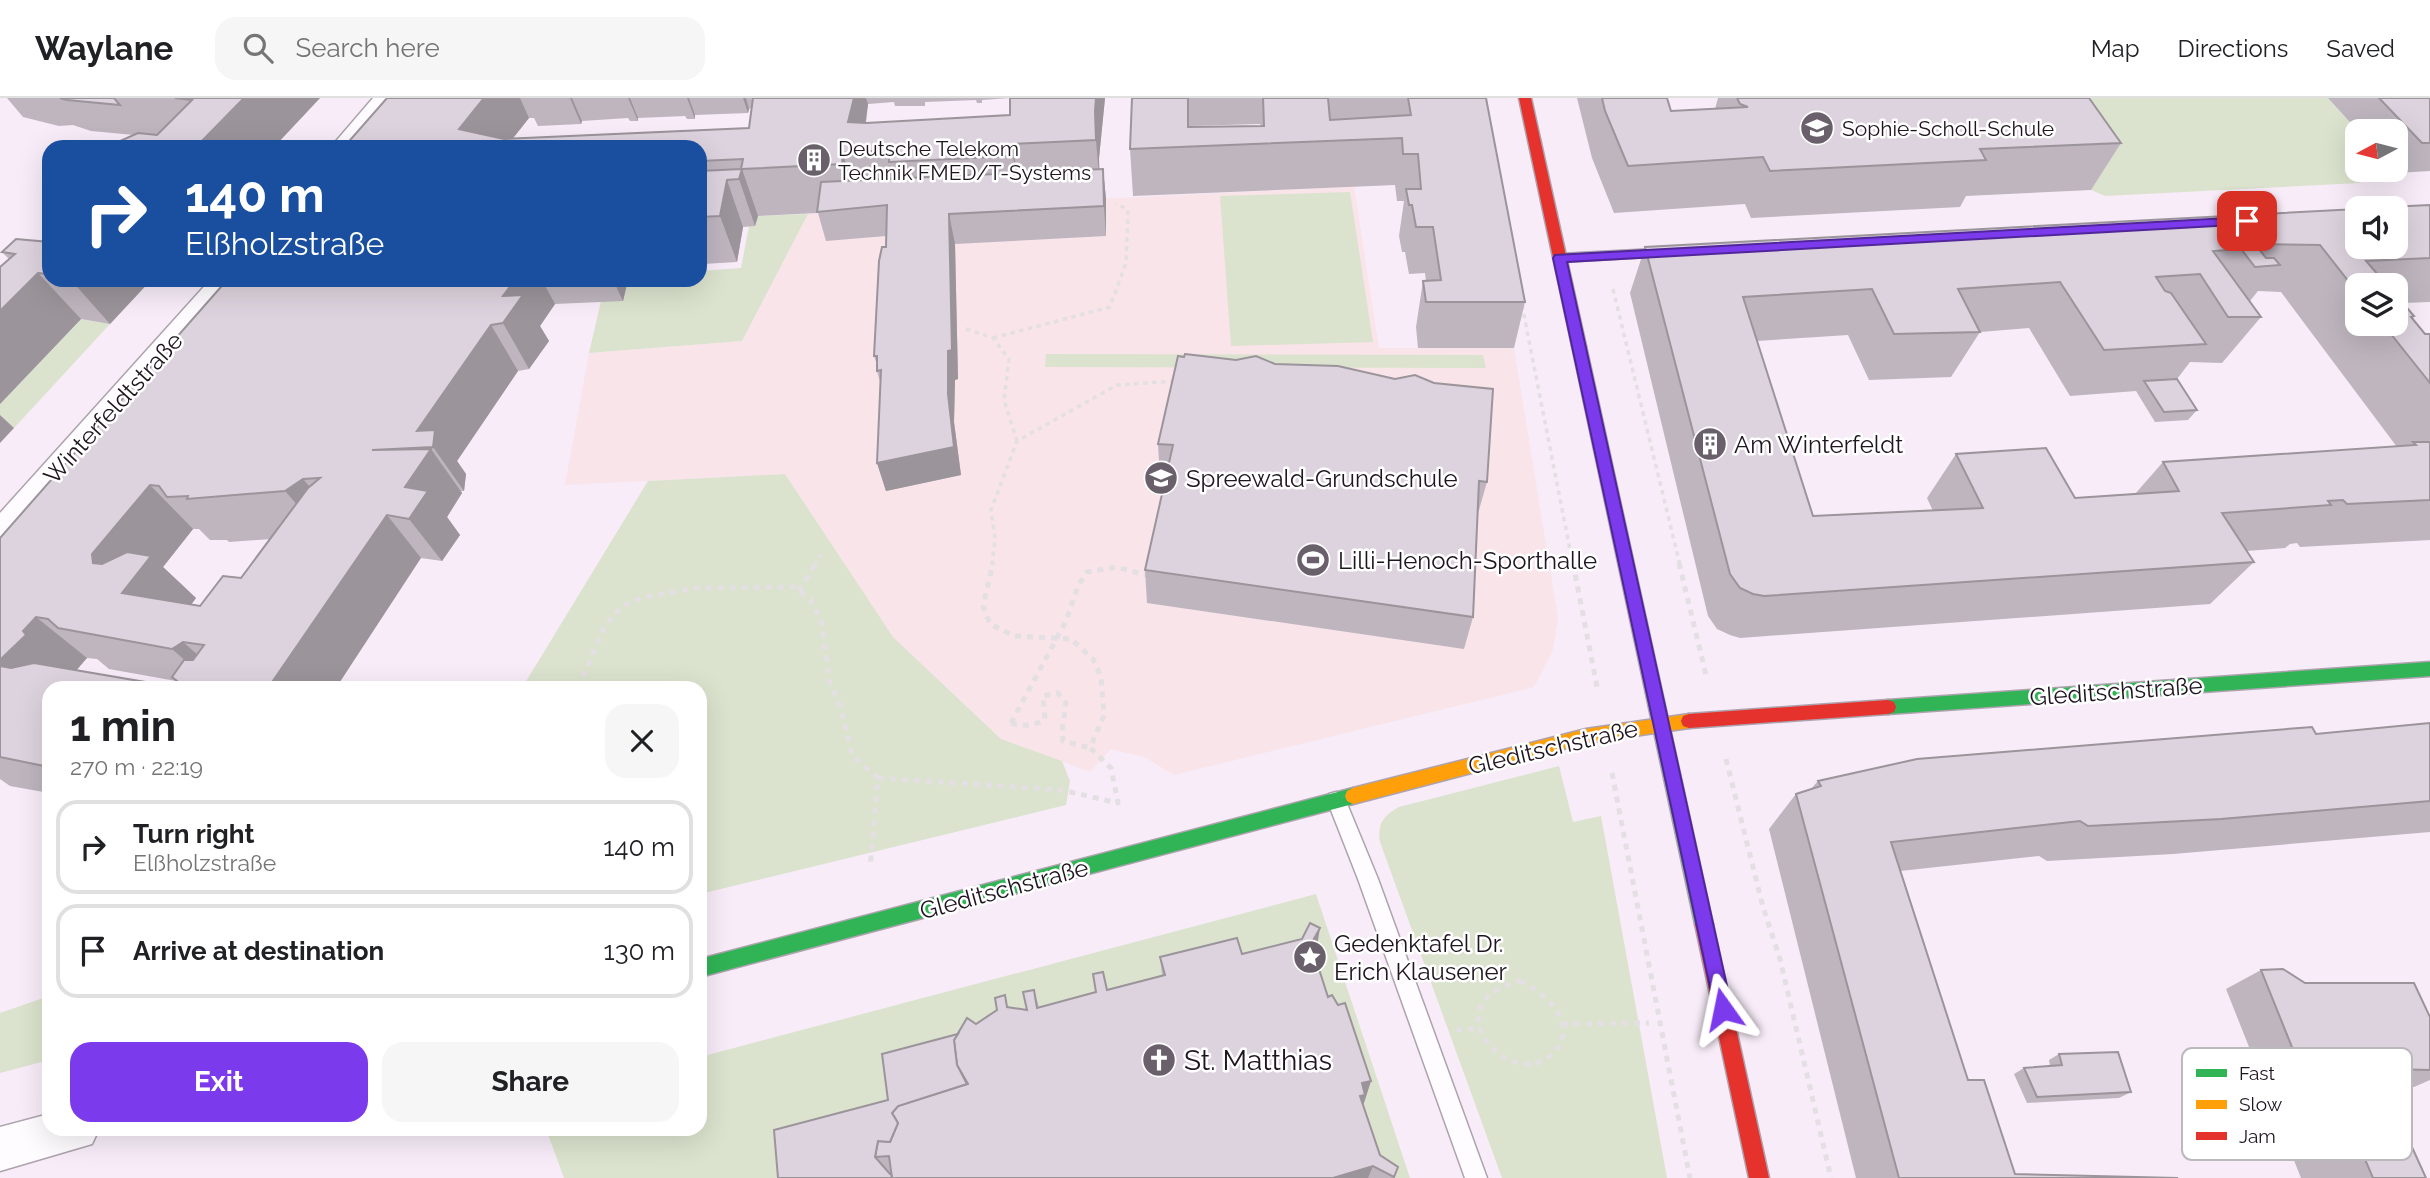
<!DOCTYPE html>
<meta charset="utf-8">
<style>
body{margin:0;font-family:Raleway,sans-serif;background:#f6f6f6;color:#202124;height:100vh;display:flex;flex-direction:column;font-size:26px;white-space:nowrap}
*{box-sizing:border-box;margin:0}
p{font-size:23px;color:#757577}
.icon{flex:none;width:38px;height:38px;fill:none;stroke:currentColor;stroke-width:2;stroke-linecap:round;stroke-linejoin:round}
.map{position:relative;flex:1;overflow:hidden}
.details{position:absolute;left:42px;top:583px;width:665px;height:455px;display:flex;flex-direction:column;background:#fff;border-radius:21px;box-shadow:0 7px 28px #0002}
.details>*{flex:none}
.hud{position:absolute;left:42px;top:42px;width:665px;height:147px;border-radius:21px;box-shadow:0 7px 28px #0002;background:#1a4fa0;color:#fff;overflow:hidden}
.needle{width:46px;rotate:263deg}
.fabs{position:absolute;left:2345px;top:21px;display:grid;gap:14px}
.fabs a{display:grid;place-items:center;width:63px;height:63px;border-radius:14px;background:#fff;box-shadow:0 7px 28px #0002;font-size:35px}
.pin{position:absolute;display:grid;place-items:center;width:60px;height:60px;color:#fff;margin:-30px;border-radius:14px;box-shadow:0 4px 10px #0006}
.me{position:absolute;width:77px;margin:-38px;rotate:348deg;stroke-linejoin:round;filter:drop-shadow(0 0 5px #0008)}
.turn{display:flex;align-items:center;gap:24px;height:147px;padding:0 28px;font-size:32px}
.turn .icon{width:91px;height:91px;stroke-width:2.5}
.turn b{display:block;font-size:49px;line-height:60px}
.round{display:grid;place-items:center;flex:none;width:74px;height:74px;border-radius:21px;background:#f6f6f6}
.summary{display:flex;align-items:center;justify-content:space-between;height:119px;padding:0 28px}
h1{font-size:42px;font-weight:700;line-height:52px}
.cta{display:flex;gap:14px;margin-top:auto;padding:14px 28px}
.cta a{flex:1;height:80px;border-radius:21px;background:#7c3aed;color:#fff;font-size:28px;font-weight:700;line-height:80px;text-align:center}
.cta a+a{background:#f6f6f6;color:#202124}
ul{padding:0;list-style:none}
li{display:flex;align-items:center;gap:21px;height:94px;margin:0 14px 10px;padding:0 14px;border:4px solid #e0e0e0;border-radius:21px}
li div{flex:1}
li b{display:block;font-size:26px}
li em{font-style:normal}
header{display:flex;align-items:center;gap:42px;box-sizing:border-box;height:98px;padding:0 35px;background:#fff;border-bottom:2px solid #e0e0e0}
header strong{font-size:33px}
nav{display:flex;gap:38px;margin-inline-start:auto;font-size:24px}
.search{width:490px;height:63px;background:#f6f6f6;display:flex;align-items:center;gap:18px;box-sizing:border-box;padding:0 24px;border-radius:21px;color:#757577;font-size:26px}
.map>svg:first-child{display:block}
</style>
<header>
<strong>Waylane</strong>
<div class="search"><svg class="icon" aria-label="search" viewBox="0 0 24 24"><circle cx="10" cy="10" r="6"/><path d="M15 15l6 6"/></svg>Search here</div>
<nav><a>Map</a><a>Directions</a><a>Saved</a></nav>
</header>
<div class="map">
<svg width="2430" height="1080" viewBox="0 0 2430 1080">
<rect width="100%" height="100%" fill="#f7ecf8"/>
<polygon fill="#f8e4e9" points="1354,88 1379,250 1514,250 1558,520 1553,552 1534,589 1174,677 1144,659 1111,651 1090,674 1001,641 893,539 785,376 565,387 589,255 742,243 808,116"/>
<g fill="#dbe3ce">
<polygon points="2028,0 2328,0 2358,33 2357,72 2393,72 2396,75 2357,74 2360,85 2105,98 2091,92"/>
<polygon points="1350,94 1373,244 1231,248 1220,98"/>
<polygon points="808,116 742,243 589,255 601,203 628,184 700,182 700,173 741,170 749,128 755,128 757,118"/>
<polygon points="81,221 110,226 14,330 0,328 0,306"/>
<polygon points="1046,256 1483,257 1486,270 1045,269"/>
<polygon points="785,376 893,539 1001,641 1062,663 1070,683 1066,707 700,796 700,590 522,590 648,383"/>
<path d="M1559 668 1573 724 1601 718 1667 1080H1502L1380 744C1377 726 1383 718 1399 709Z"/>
<polygon points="1316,796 1410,1080 564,1080 546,1031 700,1031 700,959"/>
<polygon points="49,898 49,962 0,975 0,915"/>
</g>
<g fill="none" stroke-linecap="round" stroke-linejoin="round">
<g stroke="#ada3ae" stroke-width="3">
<polygon id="lane" points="1336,694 1343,696 1378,781 1487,1080 1465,1080 1358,781 1327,702 1329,696"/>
</g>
<g stroke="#ada3ae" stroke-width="3">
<g id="street">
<polygon points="373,0 400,0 358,49 331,49"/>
<polygon points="210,182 240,182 12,446 0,450 0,415"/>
<polygon points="49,1016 49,1031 99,1031 92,1046 0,1073 0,1029"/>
</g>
</g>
<g stroke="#ada3ae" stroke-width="3">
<g id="fast">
<polygon points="1694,149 1700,153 1698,156 1560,164 1554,160 1560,156"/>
<polygon points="1579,243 1586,248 1713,826 1710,832 1704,835 1698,832 1695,826 1572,248"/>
<polygon points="2430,564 2430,578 1888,616 1882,614 1880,609 1882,604 1888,602"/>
<polygon points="1353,690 1359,693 1361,698 1359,703 1353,706 700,879 700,861"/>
</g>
</g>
<g stroke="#ada3ae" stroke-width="3">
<polygon id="slow" points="1689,616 1695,618 1697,623 1695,628 1689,630 1586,645 1353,706 1347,703 1345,698 1347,693 1353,690 1586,631"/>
</g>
<g stroke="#ada3ae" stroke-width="3">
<g id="jam">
<polygon points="1519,0 1531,0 1586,248 1579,253 1572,248"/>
<polygon points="1888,602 1894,604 1896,609 1894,614 1888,616 1689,630 1683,628 1681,623 1683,618 1689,616"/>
<polygon points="1704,817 1710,820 1713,826 1769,1080 1749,1080 1695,826 1698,820"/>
</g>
</g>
<g stroke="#e3dfe3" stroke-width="3.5" stroke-dasharray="4.5 4.5" stroke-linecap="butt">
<polyline points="1613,191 1680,467"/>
<polyline points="1522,207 1573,467"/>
<polyline points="966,231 993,240 1009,261 1004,302 1017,343"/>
<polyline points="993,240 1110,209 1126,165 1128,112 1116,105"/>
<polyline points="815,467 822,456"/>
<polyline points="992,467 995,441 991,412 1017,343 1117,287 1176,283"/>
</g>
<g stroke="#e3dfe3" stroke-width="5" stroke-dasharray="6 6" stroke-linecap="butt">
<polyline points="1573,465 1598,594"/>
<polyline points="1679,465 1707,581"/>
<polyline points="799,493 816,465"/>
<polyline points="578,590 605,528 622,508 642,500 695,490 794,489 810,501 821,521 830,585 841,611 852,657 878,680 870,769"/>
<path d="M1011 625C1024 628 1033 629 1045 621L1043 598 1058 595 1066 605 1062 632 1063 643 1090 650"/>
<polyline points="1726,661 1763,809 1780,861 1831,1080"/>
<polyline points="1612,675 1690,1080"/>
<polyline points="878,680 1062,692 1118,705 1111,670 1090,650 1104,617 1101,579 1093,561 1071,541 1014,538 990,526 983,508 993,465"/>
<path d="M1520 883C1546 894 1582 929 1551 957 1509 994 1429 905 1520 883Z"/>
<polyline points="1562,926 1649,925"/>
<polyline points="1456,932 1480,930"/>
</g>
<use href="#lane" fill="#fefcfe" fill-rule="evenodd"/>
<use href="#street" fill="#fefcfe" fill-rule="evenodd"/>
<use href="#fast" fill="#30b455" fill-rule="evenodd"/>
<use href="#slow" fill="#ff9f0a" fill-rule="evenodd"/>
<use href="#jam" fill="#e5322d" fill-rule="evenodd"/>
<polyline stroke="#e3dfe3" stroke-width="5" stroke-dasharray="6 6" stroke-linecap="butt" points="1011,625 1066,523 1078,488 1087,474 1117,469 1149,478"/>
</g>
<g fill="#beb5bf" fill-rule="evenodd">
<polygon points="7,0 320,0 274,49 121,49 123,47 120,43 134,37 91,33 73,27 59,28 23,19"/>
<path d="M387 0H1105L1099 60V71H1103L1106 101V138L955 146 958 281 955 282 954 324 961 377 886 393 877 365 881 287 877 273V267L874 258 886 138 826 143 818 115 758 118 755 128 743 129 737 164 703 166 700 176V49H344ZM1010 0V17L866 25 868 6 894 4 895 8H925V4L976 2 977 5H982V2ZM751 10 749 30 513 40 529 20H534L538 28 581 26 582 23 628 20 630 23H638V20L685 18 687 21H695V17L748 15 749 11Z"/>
<path d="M1132 0H1486L1525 204 1514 250H1418L1416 229 1423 183H1426L1425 175 1409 176 1405 154H1402L1399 138 1404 103H1397L1395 87 1133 98 1130 51ZM1260 26 1261 28 1189 29V28Z"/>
<polygon points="1577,0 1667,0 1671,13 1715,11 1718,0 2089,0 2121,45 2091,92 1966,98 1960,109 1751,120 1745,106 1614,115 1592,60"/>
<polygon points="2328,0 2430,0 2430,73 2396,75 2393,72 2396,72 2396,33 2358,33"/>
<path d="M2430 107V204L2403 205 2414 218 2412 220 2425 236H2430V442L2300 449 2297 445 2290 446 2285 450 2247 453 2254 464 2210 506 1740 540 1730 537 1717 531 1708 518 1630 195 1645 149ZM2357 187H2396V226H2357ZM2258 193 2281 194 2397 349 2163 364 2135 396 2075 400 1956 356 1927 400 1933 413 1813 418 1757 243 1848 237 1869 282 1951 279 1980 234 2029 230 2070 298 2136 293 2155 324 2188 322 2197 312 2177 281 2190 264 2222 265 2261 219 2250 203Z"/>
<polygon points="49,144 49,182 151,182 110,226 81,221 0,306 0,169 9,161 2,154"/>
<path d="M227 182H628L623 203 555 206 540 228 549 243 529 271 518 273 457 363 466 376 464 393H461L462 395 447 419 460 437 442 463 421 460 176 583 109 571 97 561 87 560 49 590V695L10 688 0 681V440ZM193 431H199L210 442H227L229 444 271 441 241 480 200 508 191 507 196 500 163 469Z"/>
<polygon points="1158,346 1487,384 1477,419 1473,519 1464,551 1147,505 1145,472 1166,382 1160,381"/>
<polygon points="2430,625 2430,734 2173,756 2047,763 2039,758 1900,773 1968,982 2015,1076 2178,1080 1856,1080 1769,731 1796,696 1811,691 1818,683"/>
<polygon points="1242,856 1315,860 1328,899 1371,983 1363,1007 1380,1057 1398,1069 1394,1080 778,1080 888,1002 958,936 1010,909 1027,912 1034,892 1039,909 1162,877 1160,859"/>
<polygon points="2261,872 2430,919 2430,982 2414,989 2384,988 2426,1080 2301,1080 2226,891"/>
<polygon points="2059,956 2131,994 2119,1000 2027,1005 2014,976 2024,970 2050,968 2049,962"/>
</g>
<g fill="#9b949b">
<polygon points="244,0 320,0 274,49 196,49"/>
<polygon points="484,0 520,0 529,20 506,49 459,31"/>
<polygon points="570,0 572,0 582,23 581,26"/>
<polygon points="628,0 630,0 638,20 638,23"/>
<polygon points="687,0 689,0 695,17 695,21"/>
<polygon points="743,0 746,0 749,11 748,15"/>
<polygon points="854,0 866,0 868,6 865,29 848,24"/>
<polygon points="1096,0 1105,0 1099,60 1100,89 1096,42 1095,13"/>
<polygon points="1013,46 1019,94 1020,105 1013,58"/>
<polygon points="843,55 856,102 854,110 842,66"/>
<polygon points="742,71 758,118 755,128 739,81"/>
<polygon points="1103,71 1106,101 1106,138 1104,108"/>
<polygon points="727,82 743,129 737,164 720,118"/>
<polygon points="949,116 955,146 958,281 955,282 954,324 961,377 886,393 877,365 948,296"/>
<polygon points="700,160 703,166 700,176"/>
<polygon points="38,175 81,221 0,306 0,213"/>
<polygon points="71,182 151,182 110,226"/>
<polygon points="515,182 542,182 555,206 540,228 549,243 529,271 503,225 503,198"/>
<polygon points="613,182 628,182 623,203"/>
<polygon points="491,227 518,273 457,363 466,376 464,393 433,349 417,333"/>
<polygon points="0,317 14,330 0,345"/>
<polygon points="431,351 462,395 447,419 460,437 442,463 409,421 405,389"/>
<polygon points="303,381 340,424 323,436 285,393"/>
<polygon points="150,387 193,431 163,469 196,500 169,536 122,495 93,465 92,456"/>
<polygon points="387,417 421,460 336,590 268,590"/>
<polygon points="36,519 87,560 75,574 0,571 0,562"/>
<polygon points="183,544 229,584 217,590 172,551"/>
<polygon points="1320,830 1315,861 1311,846"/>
<polygon points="1371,983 1363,1008 1357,1021 1362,985"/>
<polygon points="1373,1068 1368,1080 1333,1080"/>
</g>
<g fill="#ddd3de" stroke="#9b949b" stroke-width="2" fill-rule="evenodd">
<polygon points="60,0 114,0 120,7 67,2"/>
<polygon points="175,0 244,0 196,49 121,49 126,44 120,43 138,35 157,37 192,2"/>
<polygon points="387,0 484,0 459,31 504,41 749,30 753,0 854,0 848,24 866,25 1010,17 1010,0 1096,0 1095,13 1096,42 1013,46 1013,58 889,64 889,52 843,55 842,66 742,71 739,81 727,82 720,118 700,119 700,73 741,71 743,61 700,63 700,49 344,49"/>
<polygon points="1132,0 1188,0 1188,29 1264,28 1263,0 1328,0 1330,22 1411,17 1408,0 1486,0 1525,204 1426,204 1423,183 1441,182 1433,129 1416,129 1412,107 1409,107 1406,91 1421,91 1418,56 1403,56 1402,40 1130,51"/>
<polygon points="1602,0 1667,0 1671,13 1748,9 1740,6 1737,0 2089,0 2121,45 1980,51 1986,62 1770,73 1763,59 1628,68 1605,13"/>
<polygon points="2379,0 2430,0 2430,45 2422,45"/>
<polygon points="1103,71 1104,108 949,116 952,252 948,253 948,296 954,349 877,365 881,272 877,273 877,258 874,258 879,163 882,149 886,149 887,107 817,114 821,84"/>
<polygon points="2430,107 2430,160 2366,163 2387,187 2357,187 2357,194 2320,147 2255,146 2266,160 2274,160 2280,167 2255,169 2241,151 2213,153 2261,219 2228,219 2200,176 2156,179 2165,193 2171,195 2206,246 2104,252 2060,184 1958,191 1980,234 1894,236 1872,191 1743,199 1813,418 1983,410 1956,356 2046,350 2075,400 2179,393 2163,364 2416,347 2413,344 2430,344 2430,402 2347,406 2343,402 2328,403 2331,407 2222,415 2254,464 1764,498 1753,496 1740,490 1730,476 1645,149 2357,111 2357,149 2396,149 2396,110 2367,110"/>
<polygon points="16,141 49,144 49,176 38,175 0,213 0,169 15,156 2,154"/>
<path d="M227 182H515L503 198 523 197 503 225 491 227 417 333 435 332 433 349 372 352 431 351 405 389 428 393 409 421 387 417 268 590H172L177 583 172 579 184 562H193L204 547 183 544 172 551 58 530 48 521 36 519 23 533 26 537 0 562V440ZM320 380 308 390 241 480 223 478 200 508 122 495 151 458 127 454 102 466 93 465 92 456 150 387 159 388 167 399 188 398 187 401 285 393 303 381Z"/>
<polygon points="2396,197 2414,218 2411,219 2425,236 2430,236 2430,285 2383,226 2396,226"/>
<polygon points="1185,256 1236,262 1256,258 1275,266 1338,268 1395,281 1415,277 1434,285 1493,291 1487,384 1479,383 1473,519 1145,472 1173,347 1158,346 1178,258 1184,259"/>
<polygon points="2177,281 2197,312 2164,314 2144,283"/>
<polygon points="34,565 145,584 147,590 49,590 49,669 0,659 0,568 11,570"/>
<polygon points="2430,625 2430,703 2221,721 2088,728 2080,723 1891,744 1968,982 1984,982 2015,1076 2178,1080 1899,1080 1796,696 1821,688 1818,683 1917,661 2312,629 2316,636"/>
<polygon points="1310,825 1320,830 1311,846 1328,899 1332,897 1338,907 1345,905 1371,983 1362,985 1365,997 1360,998 1380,1057 1398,1069 1394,1079 1373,1068 1333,1080 892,1080 889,1058 875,1059 878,1043 890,1044 898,1025 892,1015 898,1008 968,986 957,967 954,942 967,920 976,926 997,912 995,900 1005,897 1007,909 1027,912 1023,894 1034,892 1037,910 1096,894 1093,876 1103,874 1107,892 1165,877 1160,859 1237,840 1242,856 1302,841"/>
<polygon points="2283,871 2305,885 2414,885 2430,919 2430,972 2348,970 2349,974 2328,975 2306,984 2261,872"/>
<polygon points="958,936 954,942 957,967 967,986 898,1008 892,1015 898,1025 890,1044 878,1043 875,1059 890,1076 891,1076 892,1080 778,1080 774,1032 888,1002 882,956"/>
<polygon points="2118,954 2131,994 2037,999 2024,970 2062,967 2059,956"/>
<polygon points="2378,974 2426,1080 2373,1080 2328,975"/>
</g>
<polygon fill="#7c3aed" stroke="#51269a" stroke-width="2" points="2247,119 2251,120 2251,126 1567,164 1732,911 1729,917 1723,920 1716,917 1553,160 1555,157"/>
<defs>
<g id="school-disc" transform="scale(1.75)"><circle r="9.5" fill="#6a606b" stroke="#fff"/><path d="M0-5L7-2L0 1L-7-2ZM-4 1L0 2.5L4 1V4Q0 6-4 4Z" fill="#fff"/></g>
<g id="building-disc" transform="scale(1.75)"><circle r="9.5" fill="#6a606b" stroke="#fff"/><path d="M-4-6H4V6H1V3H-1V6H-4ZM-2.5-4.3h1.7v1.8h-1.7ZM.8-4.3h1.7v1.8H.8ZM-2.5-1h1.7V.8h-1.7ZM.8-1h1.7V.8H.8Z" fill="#fff"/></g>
<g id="stadium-disc" transform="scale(1.75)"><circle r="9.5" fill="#6a606b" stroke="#fff"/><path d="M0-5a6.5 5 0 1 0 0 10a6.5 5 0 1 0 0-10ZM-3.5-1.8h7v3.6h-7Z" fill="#fff"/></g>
<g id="sight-disc" transform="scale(1.75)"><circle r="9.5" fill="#6a606b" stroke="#fff"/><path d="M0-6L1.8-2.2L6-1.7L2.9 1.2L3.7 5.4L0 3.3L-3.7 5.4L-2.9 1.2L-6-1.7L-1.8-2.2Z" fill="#fff"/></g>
<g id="church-disc" transform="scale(1.75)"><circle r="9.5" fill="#6a606b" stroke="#fff"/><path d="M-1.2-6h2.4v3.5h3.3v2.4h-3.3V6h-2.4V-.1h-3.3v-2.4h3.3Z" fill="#fff"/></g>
</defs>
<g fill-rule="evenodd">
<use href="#school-disc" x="1817" y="30"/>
<use href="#building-disc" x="814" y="62"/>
<use href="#building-disc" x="1710" y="346"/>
<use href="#school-disc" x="1161" y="380"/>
<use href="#stadium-disc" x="1313" y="462"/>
<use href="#sight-disc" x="1310" y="859"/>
<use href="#church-disc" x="1159" y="962"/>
</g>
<g text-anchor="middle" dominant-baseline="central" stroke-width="5" stroke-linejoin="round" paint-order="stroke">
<g font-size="21" fill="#1e151f" stroke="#fff" text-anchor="start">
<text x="1842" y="30">Sophie-Scholl-Schule</text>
<text x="838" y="50">Deutsche Telekom<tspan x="838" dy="24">Technik FMED/T-Systems</tspan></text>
</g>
<g font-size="24" fill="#1e151f" stroke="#fff">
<text transform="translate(113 310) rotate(-48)">Winterfeldtstraße</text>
<text transform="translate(2116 593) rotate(-4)">Gleditschstraße</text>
<text transform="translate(1553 649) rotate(-13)">Gleditschstraße</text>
<text transform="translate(1004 791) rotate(-15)">Gleditschstraße</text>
</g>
<g font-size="24" fill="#1e151f" stroke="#fff" text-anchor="start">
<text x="1734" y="346">Am Winterfeldt</text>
<text x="1186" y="380">Spreewald-Grundschule</text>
<text x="1338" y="462">Lilli-Henoch-Sporthalle</text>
<text x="1334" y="845">Gedenktafel Dr.<tspan x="1334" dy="28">Erich Klausener</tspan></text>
</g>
<g font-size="28" fill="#1e151f" stroke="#fff" text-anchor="start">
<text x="1184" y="962">St. Matthias</text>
</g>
</g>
<rect x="2182" y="950" width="230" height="112" rx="10" fill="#fff" stroke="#bcb9bc" stroke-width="2"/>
<rect x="2196" y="971" width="31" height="8" fill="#30b455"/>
<rect x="2196" y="1002" width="31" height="9" fill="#ff9f0a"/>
<rect x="2196" y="1034" width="31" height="8" fill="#e5322d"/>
<g font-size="19" fill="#1e151f">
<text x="2239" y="982">Fast</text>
<text x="2239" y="1013">Slow</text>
<text x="2239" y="1045">Jam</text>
</g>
</svg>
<div class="fabs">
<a><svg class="needle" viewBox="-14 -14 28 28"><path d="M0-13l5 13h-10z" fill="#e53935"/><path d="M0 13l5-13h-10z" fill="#757577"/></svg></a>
<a><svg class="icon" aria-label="sound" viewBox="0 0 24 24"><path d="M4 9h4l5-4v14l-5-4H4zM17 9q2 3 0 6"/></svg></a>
<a><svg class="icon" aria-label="layers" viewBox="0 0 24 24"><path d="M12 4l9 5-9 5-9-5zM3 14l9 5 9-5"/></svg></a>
</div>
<div class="pin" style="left:2247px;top:123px;background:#d93025"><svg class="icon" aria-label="arrive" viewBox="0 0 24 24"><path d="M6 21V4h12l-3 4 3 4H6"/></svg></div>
<svg class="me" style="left:1723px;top:911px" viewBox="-20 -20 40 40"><path d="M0-17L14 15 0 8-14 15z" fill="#7c3aed" stroke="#fff" stroke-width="4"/></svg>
<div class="hud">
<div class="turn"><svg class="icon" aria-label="right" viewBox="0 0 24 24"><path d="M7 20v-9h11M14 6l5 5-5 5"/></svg><div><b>140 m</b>Elßholzstraße</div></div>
</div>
<section class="details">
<div class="summary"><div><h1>1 min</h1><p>270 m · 22:19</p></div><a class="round"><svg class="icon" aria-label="close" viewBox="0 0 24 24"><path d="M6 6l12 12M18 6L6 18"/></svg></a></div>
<ul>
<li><svg class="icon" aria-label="right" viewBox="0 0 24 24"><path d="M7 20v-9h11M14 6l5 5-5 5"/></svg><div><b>Turn right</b><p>Elßholzstraße</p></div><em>140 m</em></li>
<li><svg class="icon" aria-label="arrive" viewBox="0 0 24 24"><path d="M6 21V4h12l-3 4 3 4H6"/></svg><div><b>Arrive at destination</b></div><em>130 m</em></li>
</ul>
<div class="cta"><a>Exit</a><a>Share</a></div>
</section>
</div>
